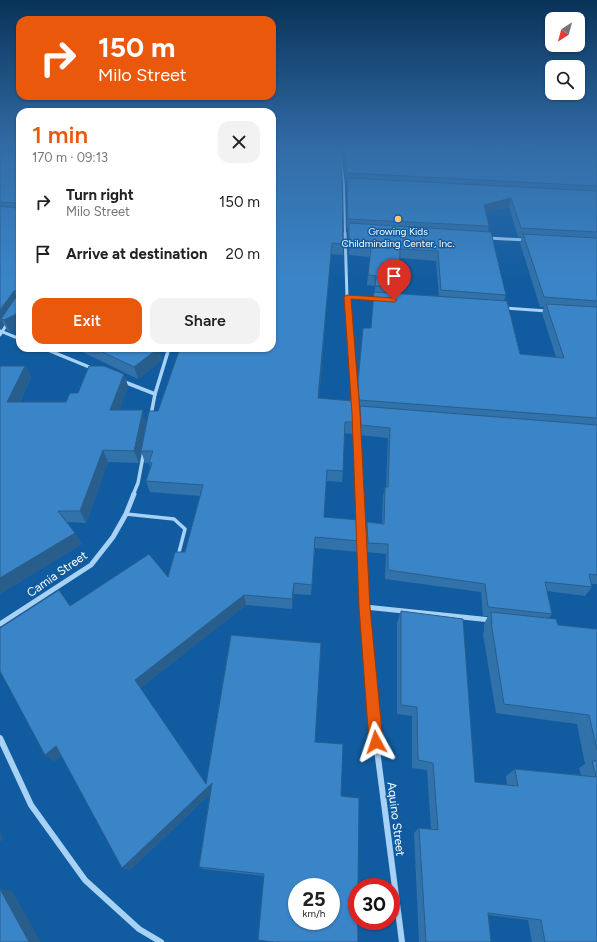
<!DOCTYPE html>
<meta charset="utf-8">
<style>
body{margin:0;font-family:Figtree,sans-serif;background:#f2f2f2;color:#202124;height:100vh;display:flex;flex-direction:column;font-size:15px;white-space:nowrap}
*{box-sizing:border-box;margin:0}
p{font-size:13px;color:#757577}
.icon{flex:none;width:22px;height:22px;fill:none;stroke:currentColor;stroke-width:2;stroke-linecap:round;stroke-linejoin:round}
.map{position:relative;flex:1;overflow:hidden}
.details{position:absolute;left:16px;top:108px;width:260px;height:244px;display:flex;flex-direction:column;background:#fff;border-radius:12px;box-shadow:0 1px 3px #0004}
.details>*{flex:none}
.top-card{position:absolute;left:16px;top:16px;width:260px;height:84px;border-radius:12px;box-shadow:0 1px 3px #0004;background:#ea580c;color:#fff;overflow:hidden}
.needle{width:26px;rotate:216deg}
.buttons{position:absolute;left:545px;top:12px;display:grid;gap:8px}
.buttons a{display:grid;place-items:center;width:40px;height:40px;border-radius:8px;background:#fff;box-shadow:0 1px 3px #0004;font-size:20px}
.speed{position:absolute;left:288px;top:878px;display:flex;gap:8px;font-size:20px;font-weight:700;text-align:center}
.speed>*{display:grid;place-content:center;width:52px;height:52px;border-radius:50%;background:#fff;box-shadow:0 1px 3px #0004;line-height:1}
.speed small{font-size:10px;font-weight:400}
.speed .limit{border:6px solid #d22;background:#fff;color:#111}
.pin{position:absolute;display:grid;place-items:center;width:34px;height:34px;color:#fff;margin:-41px -17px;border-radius:50% 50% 50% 0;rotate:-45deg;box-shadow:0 0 4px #0007}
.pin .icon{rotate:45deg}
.me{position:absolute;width:44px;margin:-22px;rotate:355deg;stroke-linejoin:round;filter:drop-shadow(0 0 3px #0008)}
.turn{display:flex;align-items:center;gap:14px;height:84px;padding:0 16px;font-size:18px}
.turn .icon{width:52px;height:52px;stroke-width:2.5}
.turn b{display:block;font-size:28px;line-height:34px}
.round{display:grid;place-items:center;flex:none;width:42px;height:42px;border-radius:12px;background:#f2f2f2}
.head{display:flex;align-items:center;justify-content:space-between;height:68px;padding:0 16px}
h1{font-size:24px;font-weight:600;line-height:30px;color:#ea580c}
.cta{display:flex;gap:8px;margin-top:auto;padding:8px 16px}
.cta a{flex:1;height:46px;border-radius:12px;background:#ea580c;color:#fff;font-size:16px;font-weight:600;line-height:46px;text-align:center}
.cta a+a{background:#f2f2f2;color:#202124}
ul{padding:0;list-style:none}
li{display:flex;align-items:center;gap:12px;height:52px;padding:0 16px}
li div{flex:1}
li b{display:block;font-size:15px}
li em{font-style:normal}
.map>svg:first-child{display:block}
</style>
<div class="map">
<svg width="597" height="942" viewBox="0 0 597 942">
<rect width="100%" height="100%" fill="#115ca0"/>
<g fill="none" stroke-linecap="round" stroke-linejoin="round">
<polyline stroke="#a8d2f5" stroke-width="3.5" points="126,514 174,519 185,529 178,556"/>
<polyline stroke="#a8d2f5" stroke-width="2" points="339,147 344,184 345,234"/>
<g stroke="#a8d2f5" stroke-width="3">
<polyline points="345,233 347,297 351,347"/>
<polyline points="488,238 525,240"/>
<polyline points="347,297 379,299"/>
<polyline points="504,308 547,311"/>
<polyline points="0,331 20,339"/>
<polyline points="0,335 7,324"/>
</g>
<g stroke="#a8d2f5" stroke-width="3.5">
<polyline points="351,346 360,495"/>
<polyline points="43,348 94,369"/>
<polyline points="122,381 155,394"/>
<polyline points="151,415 155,394 169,348"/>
<polyline points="133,495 138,483 144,451"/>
</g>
<g stroke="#a8d2f5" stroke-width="5">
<polyline points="360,494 365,607 372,689"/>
<polyline points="365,607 491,620"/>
<polyline points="0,624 91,565 113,537 126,514 134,494"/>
</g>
<g stroke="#a8d2f5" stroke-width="6">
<polyline points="372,688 376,742 402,942"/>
<polyline points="0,738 31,805 85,880 139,929 161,942"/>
</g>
</g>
<g fill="#3272ab" fill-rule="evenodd">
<polygon points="0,147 20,147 20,326 10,332 7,330 4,324 0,329"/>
<polygon points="272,147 343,244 343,255 331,254 319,398 354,422 353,434 344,433 343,471 342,482 326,481 324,517 360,541 359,552 315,548 311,595 294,594 292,609 246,605 140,688 206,784 321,643 264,876 203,869 199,867 210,794 130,870 122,868 61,755 54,761 45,755 70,606 168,577 185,552 200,496 150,492 146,481 150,468 149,463 145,463 141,451 158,411"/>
<path d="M342 147H581L597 148V584H591L592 587 585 596 547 591 552 614 549 618 558 625 597 629V942H532L528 920 488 915 491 942H419L414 833 419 828 431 829 427 770 412 768V716L397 714V623L401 611 475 782 507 785 506 776 515 769 581 775 579 768 585 764 577 724 496 713 483 634 484 632V624L488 616H483L481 592 385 579 386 554 367 552 366 532 367 522 382 524 383 496 385 487H386L388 438 360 435 359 416V410H358L357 392 362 338 371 328 375 286 367 285 370 257 349 255 348 228H347V182H346L342 151ZM509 207 518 237H522L520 243 540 307H544L542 313 556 357 520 354 504 301 506 295 488 231 489 226 486 213ZM400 258 436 261 439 296 398 294 399 287Z"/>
<polygon points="74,348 159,348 162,360 138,379"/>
<polygon points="0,366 25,366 31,378 20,402 66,402 78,393 124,374 128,386 119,410 146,422 139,463 108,462 86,523 67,522 75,533 82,544 0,594"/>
</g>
<g fill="#295d8b">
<polygon points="9,147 17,147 19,154 0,161 0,151"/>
<polygon points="511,198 509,207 482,214 484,205"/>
<polygon points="332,243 331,254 318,410 318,398"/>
<polygon points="14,291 19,302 20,312 20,326 10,332 4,320 1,319 4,324 0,329 0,310"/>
<polygon points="159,348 162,360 138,379 134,367"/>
<polygon points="25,366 31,378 14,414 7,402"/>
<polygon points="124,374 128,386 115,422 110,410"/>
<polygon points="143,410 146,422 139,463 134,451"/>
<polygon points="103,450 108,462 86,523 80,511"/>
<polygon points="75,533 82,544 0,594 0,578"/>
<polygon points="294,583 294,594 292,609 292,599"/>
<polygon points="244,595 246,605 140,688 135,680"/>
<polygon points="56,746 65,753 54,761 45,755"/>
<polygon points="212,783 215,789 130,870 122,868"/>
<polygon points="0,829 3,840 0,842"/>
<polygon points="0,889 12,891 41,942 29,942"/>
</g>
<g fill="#3a85c7" stroke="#295d8b" fill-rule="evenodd">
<polygon points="0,147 9,147 0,151"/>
<polygon points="19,147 20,147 20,312 4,320 1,319 18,294 17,291 14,291 0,310 0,206 16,208 18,206 16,203 0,202 0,156 18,149"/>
<path d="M272 147H339L342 174 343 244 332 243 318 398 353 401 354 422H345L343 471 327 470 324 517 359 520 360 541 315 537 312 585 294 583 292 599 244 595 135 680 206 784 231 635 321 643 315 742 343 744 341 796 359 798 358 887H357L358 942H274L258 940 264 874 199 867 212 783 122 868 56 746 45 755 0 671V628L59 590 70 606 149 554 168 577 175 552H185L203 485 146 481 152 463 149 462 153 451H141L149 411H158L180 348H272ZM297 887H331V921H297Z"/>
<polygon points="343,147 440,147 597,154 597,186 347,173"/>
<polygon points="581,147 597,147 597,148"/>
<polygon points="347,178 597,191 597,232 521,228 511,198 484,205 489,226 348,219"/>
<polygon points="349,223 491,232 506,295 441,290 438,251 400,249 399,287 375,286 376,276 368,275 371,247 349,246"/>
<polygon points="523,234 597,238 597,301 544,297"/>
<polygon points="374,292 507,301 520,354 564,358 546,304 597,307 597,418 359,400 358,382 363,328 371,328"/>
<polygon points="94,348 159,348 134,367"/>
<polygon points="0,366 25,366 7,402 66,402 70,393 78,393 89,366 104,366 124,374 110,410 143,410 134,451 103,450 80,511 58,511 75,533 0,578"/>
<polygon points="360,406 597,425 597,575 589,574 592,587 545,582 552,614 488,607 485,584 388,570 388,544 368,543 367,522 384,524 385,487 388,487 390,428 361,425"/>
<polygon points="401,611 463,619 475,782 518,786 515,769 596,777 592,761 597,761 597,942 545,942 541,920 488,913 491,942 426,942 419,828 438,830 433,763 418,760 417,707 401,705"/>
<polygon points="491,612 556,619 558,625 597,629 597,750 589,715 504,704 491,622 492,623"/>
<polygon points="0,889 29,942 0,942"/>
</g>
<linearGradient id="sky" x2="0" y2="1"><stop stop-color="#093358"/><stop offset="0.53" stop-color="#326ca7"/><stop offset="1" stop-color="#326ca7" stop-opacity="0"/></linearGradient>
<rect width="597" height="279" fill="url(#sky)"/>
<polygon fill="#ea580c" stroke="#983908" points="347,295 394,298 397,300 394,302 351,299 360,413 370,607 383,742 381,747 376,749 371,747 369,742 359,607 352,413 344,297"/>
<circle fill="#ffc76c" stroke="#115ca0" stroke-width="1.5" cx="398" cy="219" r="4"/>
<g text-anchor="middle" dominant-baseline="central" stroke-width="3" stroke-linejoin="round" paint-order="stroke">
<g font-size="10" fill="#fff" stroke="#115ca0">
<text x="398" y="231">Growing Kids<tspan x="398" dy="12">Childminding Center, Inc.</tspan></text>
</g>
<g font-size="12" fill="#fff" stroke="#115ca0">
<text transform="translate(57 574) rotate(-35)">Camia Street</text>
<text transform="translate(396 819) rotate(83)">Aquino Street</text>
</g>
</g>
</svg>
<div class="buttons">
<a><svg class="needle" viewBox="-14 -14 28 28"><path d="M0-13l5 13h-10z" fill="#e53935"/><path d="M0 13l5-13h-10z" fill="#757577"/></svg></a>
<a><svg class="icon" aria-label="search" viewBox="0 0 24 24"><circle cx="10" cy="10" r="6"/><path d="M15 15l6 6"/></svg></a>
</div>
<div class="speed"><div>25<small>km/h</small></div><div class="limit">30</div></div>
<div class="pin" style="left:394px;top:300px;background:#d93025"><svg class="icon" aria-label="arrive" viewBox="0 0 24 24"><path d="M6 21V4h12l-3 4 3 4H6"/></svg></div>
<svg class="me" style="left:376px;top:742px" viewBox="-20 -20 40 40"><path d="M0-17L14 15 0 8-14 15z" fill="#ea580c" stroke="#fff" stroke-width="4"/></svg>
<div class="top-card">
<div class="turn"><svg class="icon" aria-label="right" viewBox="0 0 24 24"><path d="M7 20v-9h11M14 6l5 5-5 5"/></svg><div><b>150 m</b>Milo Street</div></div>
</div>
<section class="details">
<div class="head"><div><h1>1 min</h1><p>170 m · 09:13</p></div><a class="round"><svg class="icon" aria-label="close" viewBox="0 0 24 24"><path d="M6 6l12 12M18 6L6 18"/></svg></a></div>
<ul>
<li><svg class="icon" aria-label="right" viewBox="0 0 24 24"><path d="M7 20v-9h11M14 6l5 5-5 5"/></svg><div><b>Turn right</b><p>Milo Street</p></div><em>150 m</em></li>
<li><svg class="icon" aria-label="arrive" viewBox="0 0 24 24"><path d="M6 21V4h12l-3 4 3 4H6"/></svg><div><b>Arrive at destination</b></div><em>20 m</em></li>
</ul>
<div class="cta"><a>Exit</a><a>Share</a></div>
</section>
</div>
